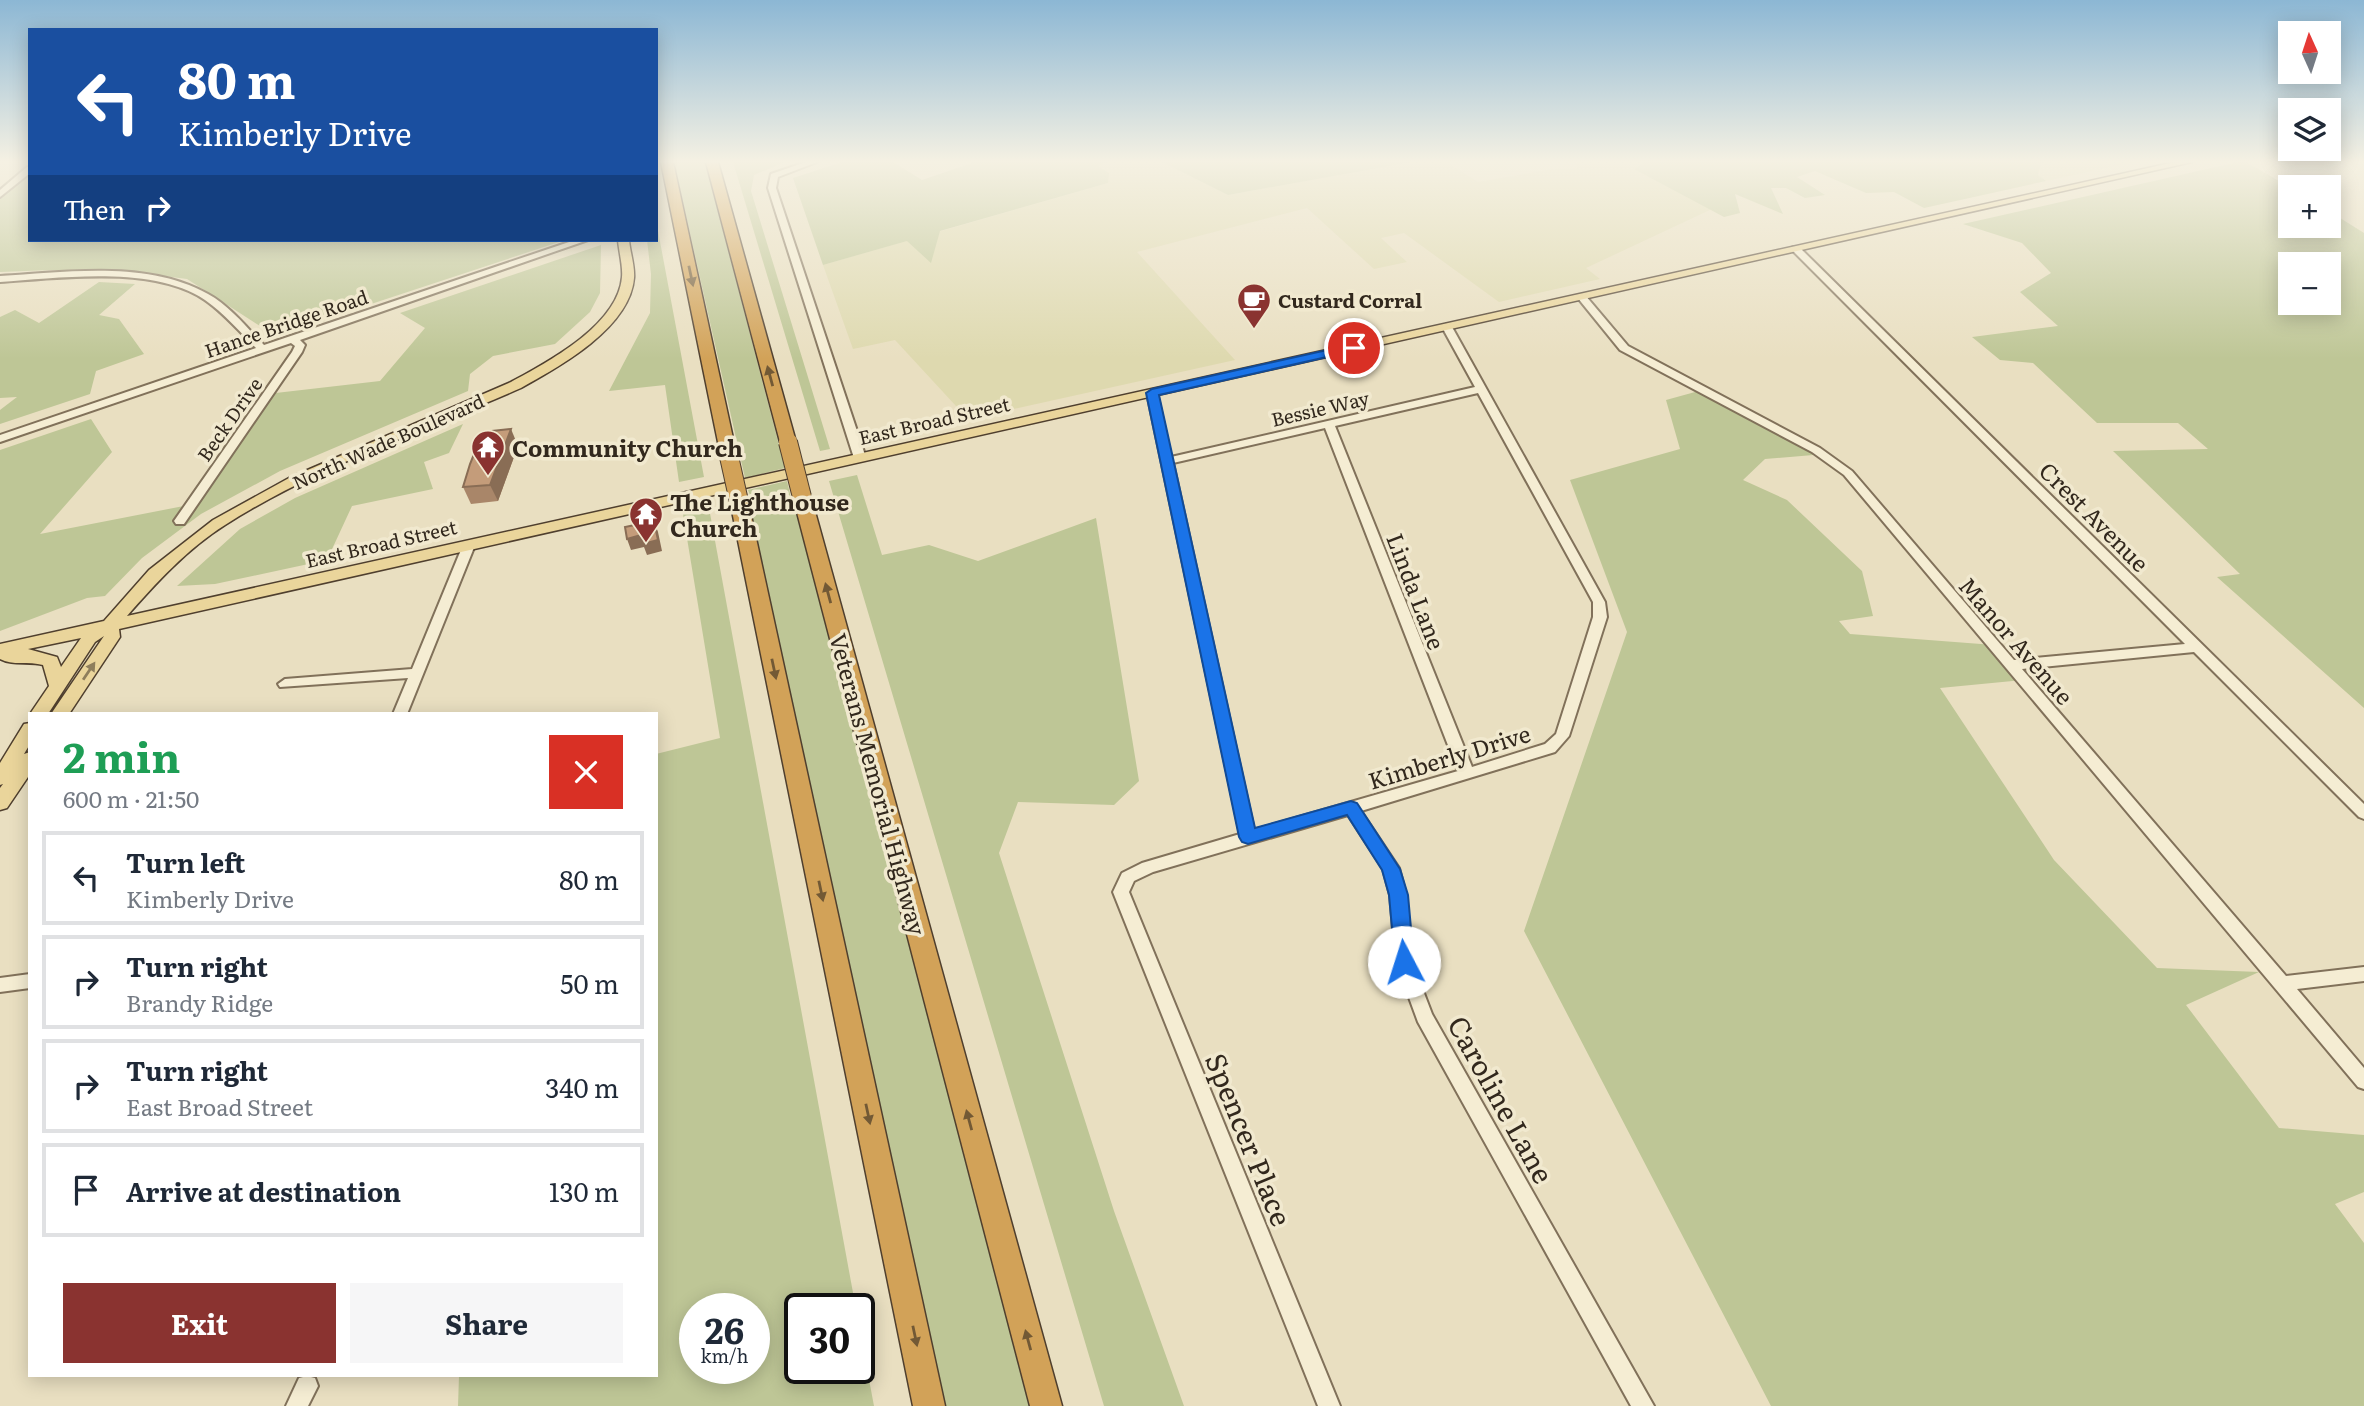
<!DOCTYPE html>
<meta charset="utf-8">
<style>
body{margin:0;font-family:Literata,serif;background:#f6f6f7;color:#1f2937;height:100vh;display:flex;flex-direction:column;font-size:26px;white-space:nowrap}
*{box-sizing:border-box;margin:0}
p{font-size:23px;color:#747a83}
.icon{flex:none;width:38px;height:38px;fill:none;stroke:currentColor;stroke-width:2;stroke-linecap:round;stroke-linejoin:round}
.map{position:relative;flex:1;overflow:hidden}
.panel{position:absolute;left:28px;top:712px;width:630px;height:665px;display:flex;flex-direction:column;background:#fff;border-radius:0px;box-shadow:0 4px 18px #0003}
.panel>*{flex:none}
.banner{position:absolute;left:28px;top:28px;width:630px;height:214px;border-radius:0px;box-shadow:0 4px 18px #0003;background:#1a4fa0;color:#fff;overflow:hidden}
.needle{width:46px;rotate:357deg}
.fabs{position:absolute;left:2278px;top:21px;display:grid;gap:14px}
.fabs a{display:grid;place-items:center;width:63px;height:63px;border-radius:0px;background:#fff;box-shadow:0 4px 18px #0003;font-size:35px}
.speed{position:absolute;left:679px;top:1293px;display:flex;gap:14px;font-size:35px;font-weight:700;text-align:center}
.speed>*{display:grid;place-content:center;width:91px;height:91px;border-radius:50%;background:#fff;box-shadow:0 4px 18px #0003;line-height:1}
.speed small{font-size:18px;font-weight:400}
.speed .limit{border:4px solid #111;border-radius:10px;background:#fff;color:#111}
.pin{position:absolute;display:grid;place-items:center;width:60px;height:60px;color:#fff;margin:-30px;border:4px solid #fff;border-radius:50%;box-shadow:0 2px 7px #0007}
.me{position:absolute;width:77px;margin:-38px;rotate:355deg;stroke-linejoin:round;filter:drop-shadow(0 0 5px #0008)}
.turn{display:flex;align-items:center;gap:24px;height:147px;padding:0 35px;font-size:32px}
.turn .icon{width:91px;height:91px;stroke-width:2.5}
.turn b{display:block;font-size:49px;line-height:60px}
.then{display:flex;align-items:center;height:66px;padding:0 35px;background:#0003;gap:14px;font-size:26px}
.round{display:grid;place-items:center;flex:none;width:74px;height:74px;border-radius:0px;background:#f6f6f7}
.headline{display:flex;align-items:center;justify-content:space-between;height:119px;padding:0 35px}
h1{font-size:42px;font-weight:700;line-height:52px;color:#1e9e55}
.action{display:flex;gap:14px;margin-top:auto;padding:14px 35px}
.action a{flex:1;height:80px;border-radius:0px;background:#8a3330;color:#fff;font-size:28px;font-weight:700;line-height:80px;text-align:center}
.action a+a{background:#f6f6f7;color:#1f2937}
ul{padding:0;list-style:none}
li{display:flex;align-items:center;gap:21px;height:94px;margin:0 14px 10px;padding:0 21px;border:4px solid #e0e1e3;border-radius:0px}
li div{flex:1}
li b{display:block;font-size:26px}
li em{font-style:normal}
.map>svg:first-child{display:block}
</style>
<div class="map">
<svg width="2364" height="1406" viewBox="0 0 2364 1406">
<rect width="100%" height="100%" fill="#e9dfc1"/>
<g fill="#ded9af">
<polygon points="1106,162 1162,162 1228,195 1412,162 1446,162 1478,182 1547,170 1577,168 1577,162 1644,162 1634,169 1712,209 1586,268 1600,279 1499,302 1404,233 1381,238 1407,262 1374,269 1307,208 1137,252 1235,360 968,419 895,340 853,349 823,265 1108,183 1097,166"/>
<polygon points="2041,162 2134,162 2046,181 2038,175"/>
</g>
<g fill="#bec696" fill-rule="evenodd">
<polygon points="674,162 705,162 785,468 745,478"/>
<polygon points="733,162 785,162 754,175 751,191 830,449 820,451"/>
<polygon points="842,162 893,162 922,180 975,162 1106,162 1098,166 1109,173 1108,183 940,231 931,263 907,241 823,265 793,178"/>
<polygon points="1162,162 1412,162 1228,195"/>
<polygon points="1644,162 2041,162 2038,175 2046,181 1924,208 1894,192 1866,193 1815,171 1797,177 1825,195 1805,198 1786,188 1771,188 1783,214 1735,194 1740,213 1724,217 1634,169"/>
<path d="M2238 162H2246L2291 188V226H2329V211L2364 233V708L2217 577 2240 574 2113 451 2208 449 2178 423H2097L2033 363 2000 360 1972 337 2058 326 2020 292 2051 273 2022 243 1963 224ZM2291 264H2329V303H2291Z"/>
<polygon points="27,175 30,175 30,240 565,240 280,334 260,326 187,279 133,272 51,270 0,272 0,197"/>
<polygon points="656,220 704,477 679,482 665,385 609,391 650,313 651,274 647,240 656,240"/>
<polygon points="601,245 600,293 590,312 555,344 493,356 470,374 468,391 280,471 201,514 142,558 105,596 87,598 0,631 0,450 91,419 112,452 40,534 194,504 267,394 380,381 425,328 400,313"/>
<polygon points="99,282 135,284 99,315 119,319 144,354 96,371 90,394 0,424 0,410 17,397 0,398 0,317 15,310 39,323"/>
<polygon points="1706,389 1825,454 1765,459 1743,480 1787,500 1862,571 1873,616 1839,621 1850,634 1994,645 2023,680 1940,688 2054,860 2157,968 2259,972 2186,1005 2279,1128 2364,1135 2364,1192 2335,1204 2364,1243 2364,1406 1771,1406 1524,931 1627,632 1570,480 1680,449 1666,400"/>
<polygon points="463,424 449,453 424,462 433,489 352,506 327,560 215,584 177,586 240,529 295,498"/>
<polygon points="857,475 882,555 929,545 978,561 1096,518 1139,781 1114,805 1018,802 999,853 1114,1211 1184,1406 1104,1406 829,481"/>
<polygon points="787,481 791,498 796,498 1034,1406 943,1406 747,504 752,500 748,490"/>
<path d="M709 508 856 1309H800V1368H859V1326L874 1406H458L459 1376H656V754L720 738 683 514ZM695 1309H754V1368H695Z"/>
</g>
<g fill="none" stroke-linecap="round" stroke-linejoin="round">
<g stroke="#81715a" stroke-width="4">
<g id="minor">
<polygon points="806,162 817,162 778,177 776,188 866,458 860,461 854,458 768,188 771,174"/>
<polygon points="27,167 30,167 30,173 0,197 0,190"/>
<path d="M575 240H588L300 340 305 345 302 352 184 524H176L174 521 292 352 295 346 291 343 0 442V435L256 348C240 332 224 313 205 300 153 265 60 278 0 282V276C67 272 148 260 208 294 230 306 247 328 264 345Z"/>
<polygon points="1793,247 1799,247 2364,804 2364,819 2359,817 2194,652 2022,669 2286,976 2364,967 2364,981 2297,989 2364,1068 2364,1089 2358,1087 1844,475 1812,452 1620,350 1577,297 1585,295 1628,346 1820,448 1852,471 2014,660 2185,644 1793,251"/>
<path d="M1447 324 1452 327 1605 602 1607 617 1569 736 1555 752 1361 811 1399 868 1406 895 1412 962 1432 1014 1654 1406H1631L1418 1022 1396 962 1390 895 1383 869 1348 815 1153 872 1134 881 1129 892 1340 1406H1318L1113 892 1122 873 1142 863 1240 834 1147 393 1152 390 1157 393 1171 457 1475 387 1442 327ZM1478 393 1593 602V617L1556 734 1545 744 1472 767 1335 426ZM1325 428 1458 771 1254 830 1173 463Z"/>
<polygon points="469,541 475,545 407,714 393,714 408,678 280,687 278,684 285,679 412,669 463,545"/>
<polygon points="30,974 30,988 0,992 0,978"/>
<polygon points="307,1376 315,1378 318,1386 308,1406 286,1406 299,1378"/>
</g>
</g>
<g stroke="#4f3f2e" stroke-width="3">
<g id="major">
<path d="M2175 162H2192L119 629 120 637 69 714H51L104 636 95 642 48 714H30L49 686 43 665C29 661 12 666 0 659V644L104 621 149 570 213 520 289 478 511 382C548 362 618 325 622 277 623 266 619 252 618 240H629C630 252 635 266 634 278 630 328 559 367 521 388 425 430 312 469 225 525 187 549 156 583 127 616ZM81 638 61 667 57 657 28 649Z"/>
<polygon points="30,723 30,744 24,754 30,752 30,774 7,808 0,810 0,788 3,784 0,785 0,763 24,724"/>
</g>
</g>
<g stroke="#4f3f2e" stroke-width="3">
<g id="highway">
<polygon points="661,162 673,162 736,452 728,457 720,452"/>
<polygon points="706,162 718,162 796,442 794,446 788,447 780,442"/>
<polygon points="802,492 811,497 1062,1406 1030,1406 793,497"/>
<polygon points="740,501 749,506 945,1406 913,1406 731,506"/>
</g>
</g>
<use href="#minor" fill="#f5edd3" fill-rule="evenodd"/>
<use href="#major" fill="#ead59b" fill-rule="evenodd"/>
<use href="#highway" fill="#d2a258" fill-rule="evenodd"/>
<g stroke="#4f3f2e" stroke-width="20" stroke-linecap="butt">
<g id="highway-bridge">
<polyline points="788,442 802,497"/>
<polyline points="728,452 740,506"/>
</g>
</g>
<use href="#highway-bridge" stroke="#d2a258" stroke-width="18"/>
</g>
<polygon fill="#a98669" points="518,446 498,501 471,504 463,487"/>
<g fill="#896d55">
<polygon points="511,429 518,446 498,501 490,485"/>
<polygon points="654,521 658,532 662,551 647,555 644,547 631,550 627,539"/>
</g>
<g fill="#c49c7a" stroke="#896d55" stroke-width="2">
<polygon points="511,429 490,485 463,487 470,464 483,432"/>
<polygon points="654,521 658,540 643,544 641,535 627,539 625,527"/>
</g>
<defs><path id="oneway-solid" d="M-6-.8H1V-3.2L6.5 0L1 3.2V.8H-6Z" transform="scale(1.75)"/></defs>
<g fill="#725935">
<use href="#oneway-solid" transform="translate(691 276) rotate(78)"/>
<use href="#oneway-solid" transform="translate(770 376) rotate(-105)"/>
<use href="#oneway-solid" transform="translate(828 593) rotate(-105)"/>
<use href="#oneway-solid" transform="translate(774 669) rotate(78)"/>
<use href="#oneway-solid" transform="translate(821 891) rotate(78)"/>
<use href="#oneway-solid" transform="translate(868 1114) rotate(78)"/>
<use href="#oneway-solid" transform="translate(969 1120) rotate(-105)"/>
<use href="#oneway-solid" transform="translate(915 1336) rotate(78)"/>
<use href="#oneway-solid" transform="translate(1028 1340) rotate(-105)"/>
</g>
<use fill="#8e7e5c" href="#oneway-solid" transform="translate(89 671) rotate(-56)"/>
<linearGradient id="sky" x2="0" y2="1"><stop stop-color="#8cb7d4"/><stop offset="0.45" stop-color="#f5f1e3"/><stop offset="1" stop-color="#f5f1e3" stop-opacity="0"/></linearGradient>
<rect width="2364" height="359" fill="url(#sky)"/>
<polygon fill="#1a73e8" stroke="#114b97" stroke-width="2" points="1354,344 1360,348 1358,350 1159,395 1255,828 1351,801 1357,803 1400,869 1408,895 1414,962 1411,968 1404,970 1398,968 1395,962 1389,895 1382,870 1347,815 1248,844 1242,842 1239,837 1146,393 1152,389"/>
<defs>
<g id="cafe-pin" transform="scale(1.75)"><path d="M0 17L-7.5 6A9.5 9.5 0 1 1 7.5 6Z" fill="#8a3330" stroke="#f1e9cf"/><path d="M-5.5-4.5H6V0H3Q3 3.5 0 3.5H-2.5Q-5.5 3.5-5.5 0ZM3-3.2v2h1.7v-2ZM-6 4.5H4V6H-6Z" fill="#fff"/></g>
<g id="temple-pin" transform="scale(1.75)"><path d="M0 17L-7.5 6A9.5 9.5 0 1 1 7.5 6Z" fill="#8a3330" stroke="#f1e9cf"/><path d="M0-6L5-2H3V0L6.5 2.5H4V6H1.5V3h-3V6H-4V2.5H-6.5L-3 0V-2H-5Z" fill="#fff"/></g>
</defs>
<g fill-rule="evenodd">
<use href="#cafe-pin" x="1254" y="300"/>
<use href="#temple-pin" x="488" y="447"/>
<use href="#temple-pin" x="646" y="514"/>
</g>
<g text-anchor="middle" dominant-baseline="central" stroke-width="7" stroke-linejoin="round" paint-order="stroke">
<g font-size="19" font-weight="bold" fill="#32281d" stroke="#f1e9cf" text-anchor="start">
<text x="1278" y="300">Custard Corral</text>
</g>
<g font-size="19" fill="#32281d" stroke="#f1e9cf">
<text transform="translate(286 323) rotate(-19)">Hance Bridge Road</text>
<text transform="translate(1320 408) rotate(-13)">Bessie Way</text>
<text transform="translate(229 419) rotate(-55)">Beck Drive</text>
<text transform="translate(934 420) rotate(-13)">East Broad Street</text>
<text transform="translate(388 441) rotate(-24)">North Wade Boulevard</text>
<text transform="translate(381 543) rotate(-13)">East Broad Street</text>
</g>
<g font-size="23" font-weight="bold" fill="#32281d" stroke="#f1e9cf" text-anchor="start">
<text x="512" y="447">Community Church</text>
<text x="670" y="501">The Lighthouse<tspan x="670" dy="26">Church</tspan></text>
</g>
<g font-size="23" fill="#32281d" stroke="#f1e9cf">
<text transform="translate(2095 516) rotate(45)">Crest Avenue</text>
<text transform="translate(1417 591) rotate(69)">Linda Lane</text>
<text transform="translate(2017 640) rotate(49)">Manor Avenue</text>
<text transform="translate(1449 756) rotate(-17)">Kimberly Drive</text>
<text transform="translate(879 784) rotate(75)">Veterans Memorial Highway</text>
</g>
<g font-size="28" fill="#32281d" stroke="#f1e9cf">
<text transform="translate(1502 1099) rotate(61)">Caroline Lane</text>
<text transform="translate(1250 1139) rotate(68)">Spencer Place</text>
</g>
</g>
</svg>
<div class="fabs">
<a><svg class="needle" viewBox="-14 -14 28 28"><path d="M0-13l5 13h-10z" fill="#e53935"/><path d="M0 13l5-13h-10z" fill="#747a83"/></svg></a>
<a><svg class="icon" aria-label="layers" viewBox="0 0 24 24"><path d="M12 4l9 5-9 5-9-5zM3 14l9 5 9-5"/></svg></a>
<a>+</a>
<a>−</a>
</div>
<div class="speed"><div>26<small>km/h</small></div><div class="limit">30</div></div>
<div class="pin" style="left:1354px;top:348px;background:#d93025"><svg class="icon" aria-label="arrive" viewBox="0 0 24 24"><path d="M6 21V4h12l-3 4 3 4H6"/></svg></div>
<svg class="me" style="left:1404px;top:962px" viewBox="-20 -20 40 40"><circle r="19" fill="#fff"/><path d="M0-13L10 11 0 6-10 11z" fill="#1a73e8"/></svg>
<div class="banner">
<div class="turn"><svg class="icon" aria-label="left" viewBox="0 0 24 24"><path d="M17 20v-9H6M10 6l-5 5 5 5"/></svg><div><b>80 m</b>Kimberly Drive</div></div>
<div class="then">Then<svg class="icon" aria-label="right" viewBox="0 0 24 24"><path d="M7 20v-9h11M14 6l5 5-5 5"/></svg></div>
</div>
<section class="panel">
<div class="headline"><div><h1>2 min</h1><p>600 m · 21:50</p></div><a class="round" style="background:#d93025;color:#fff"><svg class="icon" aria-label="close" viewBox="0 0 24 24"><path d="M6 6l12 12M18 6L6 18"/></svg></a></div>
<ul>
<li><svg class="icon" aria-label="left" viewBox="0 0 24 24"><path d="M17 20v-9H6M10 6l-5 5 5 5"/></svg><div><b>Turn left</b><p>Kimberly Drive</p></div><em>80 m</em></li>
<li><svg class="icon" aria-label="right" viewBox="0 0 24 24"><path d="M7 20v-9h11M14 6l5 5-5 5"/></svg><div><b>Turn right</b><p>Brandy Ridge</p></div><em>50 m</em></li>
<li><svg class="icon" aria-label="right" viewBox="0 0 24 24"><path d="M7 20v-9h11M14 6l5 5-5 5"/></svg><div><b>Turn right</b><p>East Broad Street</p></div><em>340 m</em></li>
<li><svg class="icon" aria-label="arrive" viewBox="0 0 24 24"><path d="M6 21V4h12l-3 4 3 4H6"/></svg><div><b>Arrive at destination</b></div><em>130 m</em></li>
</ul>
<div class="action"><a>Exit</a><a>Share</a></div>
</section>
</div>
